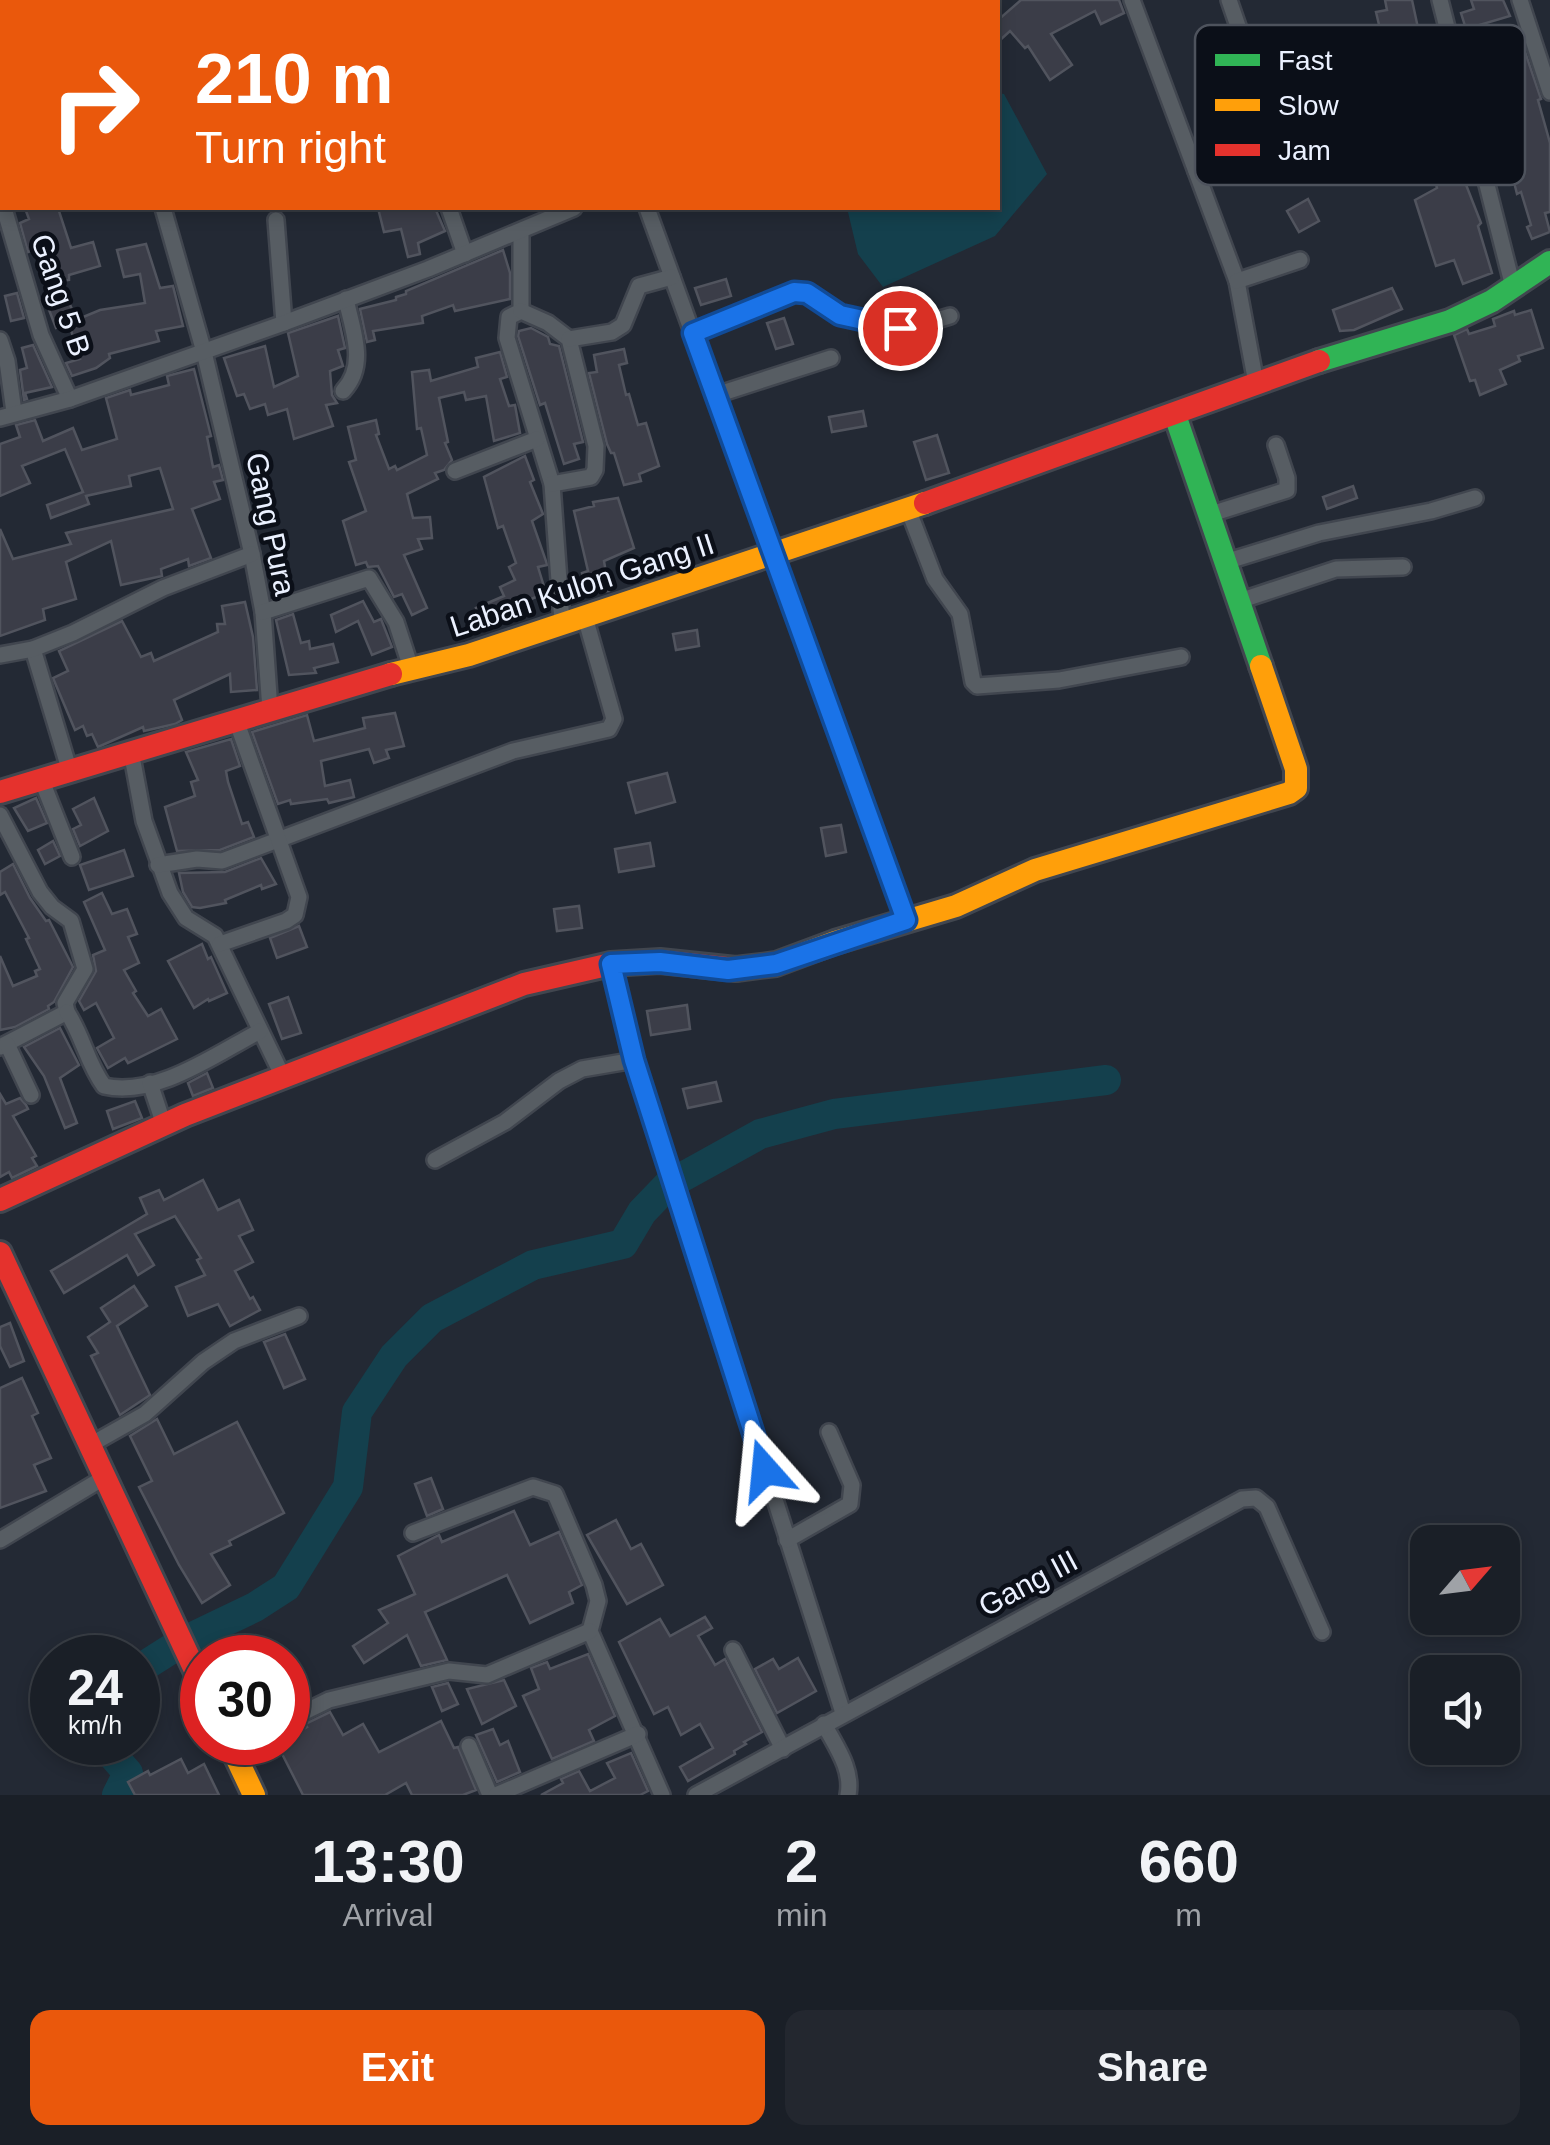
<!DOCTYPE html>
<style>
body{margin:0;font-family:Arial,sans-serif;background:#23272f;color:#f1f3f6;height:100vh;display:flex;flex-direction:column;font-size:38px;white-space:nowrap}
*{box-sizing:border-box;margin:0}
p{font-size:32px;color:#9fa2a7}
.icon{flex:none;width:55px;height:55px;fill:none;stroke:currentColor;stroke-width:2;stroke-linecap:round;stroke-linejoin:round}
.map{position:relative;height:1795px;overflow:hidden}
.side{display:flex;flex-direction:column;background:#1a1f27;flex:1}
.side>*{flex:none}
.hud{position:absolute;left:0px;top:0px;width:1000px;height:210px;box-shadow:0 5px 15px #0003,0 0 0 2px #383d44;background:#ea580c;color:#fff;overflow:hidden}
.needle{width:65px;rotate:62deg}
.controls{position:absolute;left:1410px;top:1525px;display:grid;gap:20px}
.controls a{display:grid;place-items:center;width:110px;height:110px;border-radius:20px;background:#1a1f27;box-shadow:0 5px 15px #0003,0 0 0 2px #383d44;font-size:50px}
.speed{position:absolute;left:30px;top:1635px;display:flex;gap:20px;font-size:50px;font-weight:700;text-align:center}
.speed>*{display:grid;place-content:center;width:130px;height:130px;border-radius:50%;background:#1a1f27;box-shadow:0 5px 15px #0003,0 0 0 2px #383d44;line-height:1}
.speed small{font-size:25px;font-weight:400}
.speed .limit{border:15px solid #d22;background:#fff;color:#111}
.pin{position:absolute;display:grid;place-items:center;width:85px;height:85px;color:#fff;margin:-42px;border:5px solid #fff;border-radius:50%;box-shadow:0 2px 10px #0007}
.me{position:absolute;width:110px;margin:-55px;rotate:342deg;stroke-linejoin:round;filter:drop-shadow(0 0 8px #0008)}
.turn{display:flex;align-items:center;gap:35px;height:210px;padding:0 30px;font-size:45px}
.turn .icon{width:130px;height:130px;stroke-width:2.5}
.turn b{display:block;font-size:70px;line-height:85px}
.eta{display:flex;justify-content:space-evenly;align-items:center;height:170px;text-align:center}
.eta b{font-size:60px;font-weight:600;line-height:70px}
.button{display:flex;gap:20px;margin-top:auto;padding:20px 30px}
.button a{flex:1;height:115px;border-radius:20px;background:#ea580c;color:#fff;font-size:40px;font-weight:600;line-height:115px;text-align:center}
.button a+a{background:#23272f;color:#f1f3f6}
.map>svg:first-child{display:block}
</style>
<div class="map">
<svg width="1550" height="1795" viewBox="0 0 1550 1795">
<rect width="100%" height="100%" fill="#232934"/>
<polygon fill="#14404d" points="998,93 1004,94 1047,174 995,236 883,287 858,254 847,208 998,208"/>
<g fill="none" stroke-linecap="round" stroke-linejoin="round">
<g stroke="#14404d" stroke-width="30">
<polyline points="138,1670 182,1642 255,1607 286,1587 348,1487 357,1412 394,1356 432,1318 533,1265 623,1244 642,1212 668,1185 760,1134 834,1114 1106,1080"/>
<polyline points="101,1742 128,1773 117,1795"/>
</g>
</g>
<g fill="#3b3d48" stroke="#51545e" stroke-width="2.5">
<polygon points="1021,0 1119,0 1124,13 1101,24 1095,11 1051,34 1072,65 1050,80 1028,46 1025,48 1010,31 998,42 998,20"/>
<polygon points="1385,0 1412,0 1418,28 1423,41 1426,40 1437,77 1411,85 1404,61 1386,68 1372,31 1380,29 1376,12 1387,10"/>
<polygon points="1471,0 1503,0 1510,16 1466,29 1461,13 1474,9"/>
<polygon points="1519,34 1541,99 1538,100 1550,143 1550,212 1545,213 1550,232 1532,239 1527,227 1531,225 1521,192 1517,194 1515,186 1508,151 1521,148 1511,106 1508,107 1502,85 1494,89 1484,66 1476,70 1470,53"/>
<polygon points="1442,98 1444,102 1452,100 1458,117 1448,121 1453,137 1446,139 1457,180 1463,177 1481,223 1478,226 1492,273 1463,284 1454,260 1436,266 1415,200 1437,188 1422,133 1387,146 1380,127 1380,121"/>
<polygon points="1308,199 1319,221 1299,232 1287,211"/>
<polygon points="37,208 58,208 71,248 93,242 100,266 69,275 69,280 61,281 76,320 100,310 145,303 140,274 124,277 117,250 146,244 160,288 173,286 183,326 156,331 159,341 109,354 110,358 96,368 72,376 66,363 80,359 69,324 56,328 46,302 51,300 45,254 40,256 38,248 28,252 20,223 29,219 26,211"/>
<polygon points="378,208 435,208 445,231 418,243 420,254 408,257 401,229 384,232"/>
<polygon points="503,250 510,273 510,299 455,311 453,305 422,316 423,323 373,331 375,340 367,342 360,309 396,300 396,297 406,294 406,291"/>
<polygon points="726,279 731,296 701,305 695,288"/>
<polygon points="1392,288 1402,309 1354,330 1340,331 1333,310"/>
<polygon points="17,293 24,318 11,321 5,296"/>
<polygon points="1531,310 1543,348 1518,356 1520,361 1500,370 1506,384 1480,395 1475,380 1470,381 1454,335 1467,329 1469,334 1495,326 1493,319 1514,311 1515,315"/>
<polygon points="338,316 345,348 338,350 343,366 330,371 332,395 337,403 326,405 333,426 294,439 287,409 268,415 265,404 250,409 244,394 237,396 224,358 265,346 274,387 298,376 288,333"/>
<polygon points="784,318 793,344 776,349 767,323"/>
<polygon points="531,328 548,337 550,344 559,346 583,442 574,444 579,459 564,464 545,403 540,405 518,336 519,331"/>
<polygon points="33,345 52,387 25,393 27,399 24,400 20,370 27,368 22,348"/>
<polygon points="624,349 627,363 619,365 626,395 629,394 638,425 646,423 659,466 639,474 641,481 624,485 614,453 611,453 607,444 589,373 597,372 594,355"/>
<polygon points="500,352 507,377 500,379 509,406 515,405 520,433 494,441 486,396 466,400 464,392 439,398 448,442 445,443 452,460 444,470 435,473 438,479 407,494 413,518 430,517 432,538 418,539 422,549 404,555 427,608 412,615 402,594 394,597 378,566 368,567 366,562 356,565 343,521 366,511 349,462 356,460 348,427 376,420 379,434 376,435 389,469 395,466 397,470 427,455 421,428 417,429 412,372 429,370 431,381 478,367 476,358"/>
<polygon points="194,369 211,436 207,437 213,467 219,465 223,480 214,482 220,499 192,509 211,558 189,566 188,559 161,569 162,576 121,585 111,541 66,562 76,599 43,609 45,620 0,636 0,529 13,559 71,544 66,533 173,509 160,468 129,476 131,486 86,496 89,504 51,518 47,505 83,492 65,449 22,466 30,483 0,496 0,444 20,437 16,425 35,420 43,441 73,428 82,450 117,439 106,398 130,390 131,395 169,385 167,376"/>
<polygon points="863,411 866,426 832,432 829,417"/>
<polygon points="937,435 949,473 926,480 914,442"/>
<polygon points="525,456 534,480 530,482 543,514 532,521 546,561 547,565 538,567 546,593 519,604 521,608 504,617 483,623 476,608 504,596 500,587 515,580 509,567 516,563 503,526 498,528 484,477"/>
<polygon points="1353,486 1357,498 1327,509 1323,497"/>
<polygon points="618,498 634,548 604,561 609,591 587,594 582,573 588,571 574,511 594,506 593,502"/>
<polygon points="363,601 374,622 381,619 392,647 372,655 358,621 336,632 331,615"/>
<polygon points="245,602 253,637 257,690 231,692 230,674 174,700 182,720 175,724 144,731 143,727 98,747 92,734 87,736 83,726 75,730 53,678 68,671 59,651 122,621 141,657 151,653 154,661 218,632 217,624 225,624 222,606"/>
<polygon points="293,614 301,643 309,641 310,649 333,644 338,662 314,668 316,673 289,675 276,620"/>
<polygon points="697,630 699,646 676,650 673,634"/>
<polygon points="395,713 404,746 386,750 389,758 374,763 369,749 321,761 325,786 350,780 354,797 329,803 327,799 291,804 290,800 278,804 252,732 307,715 314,741 365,728 363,718"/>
<polygon points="231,739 240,766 226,771 228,782 242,824 248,822 254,837 220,850 177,851 165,807 195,796 191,782 198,780 186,752"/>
<polygon points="667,773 675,802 636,813 628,783"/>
<polygon points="36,798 47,823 28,831 14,808"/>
<polygon points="94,798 108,831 80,846 73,829 81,825 73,809"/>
<polygon points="841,825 846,852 826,856 821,828"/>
<polygon points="53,841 60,856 45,864 38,850"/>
<polygon points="650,843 654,866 619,872 615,849"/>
<polygon points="124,850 133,876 89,890 80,865"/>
<polygon points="261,858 276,884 262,889 261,885 225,900 226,903 200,908 192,907 183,892 179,873 225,872"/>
<polygon points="13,864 30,898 46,921 49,920 73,967 54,1002 48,1006 49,1009 15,1027 0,1030 0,956 13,986 37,976 35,971 40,969 26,939 29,938 5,892 0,895 0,872"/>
<polygon points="102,893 112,914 127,909 137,934 128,937 139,963 124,970 136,991 133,993 148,1016 161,1009 177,1039 128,1063 125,1058 108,1068 97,1048 114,1038 96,1003 84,1010 79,1001 96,971 93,955 105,950 84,902"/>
<polygon points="579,906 582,928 557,931 554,909"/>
<polygon points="299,926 307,947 277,958 270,938"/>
<polygon points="202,944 208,959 211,957 227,993 209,1001 208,999 194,1008 168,961"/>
<polygon points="288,997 301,1033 282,1039 269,1004"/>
<polygon points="687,1005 690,1029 651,1035 647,1011"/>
<polygon points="60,1028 79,1065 60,1078 77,1123 65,1128 44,1076 24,1047"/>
<polygon points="207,1073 213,1088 193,1096 188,1083"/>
<polygon points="716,1082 721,1101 688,1108 683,1089"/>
<polygon points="0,1094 6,1104 20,1098 26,1105 28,1109 13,1116 36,1156 32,1158 37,1166 12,1178 9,1172 0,1177"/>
<polygon points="135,1101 142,1118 113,1129 107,1111"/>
<polygon points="203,1180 218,1210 239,1200 253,1230 239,1236 253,1262 235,1271 250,1299 253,1297 260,1310 230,1326 218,1304 188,1316 176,1287 205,1275 197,1260 201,1258 175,1216 135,1234 154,1265 138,1275 127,1255 64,1293 51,1271 147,1214 140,1198 159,1190 164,1200"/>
<polygon points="134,1286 147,1306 117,1326 150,1395 120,1415 91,1356 98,1353 88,1337 110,1322 101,1308"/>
<polygon points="10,1323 24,1361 10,1367 0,1346 0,1327"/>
<polygon points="285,1334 305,1379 284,1388 264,1342"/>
<polygon points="22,1378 38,1413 32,1416 51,1458 34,1465 46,1491 0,1508 0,1388"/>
<polygon points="157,1419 174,1454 237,1422 284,1513 229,1541 231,1545 211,1554 230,1585 202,1603 179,1565 139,1487 152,1481 130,1436"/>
<polygon points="431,1478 443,1509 427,1516 415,1484"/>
<polygon points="514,1511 530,1545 559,1532 582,1585 569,1592 573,1603 530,1623 507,1575 425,1612 447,1660 421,1666 407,1635 364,1663 353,1646 388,1623 379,1610 415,1594 398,1556 439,1535 442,1542"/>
<polygon points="616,1520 631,1549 641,1544 663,1585 627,1604 587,1535"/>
<polygon points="705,1617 712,1628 698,1636 715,1665 725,1659 762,1732 744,1742 746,1744 734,1751 735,1754 688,1781 680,1767 713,1748 700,1724 681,1735 668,1707 654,1714 619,1642 660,1619 670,1636"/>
<polygon points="588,1654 615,1716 589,1730 594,1741 552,1759 523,1696 539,1689 531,1668 547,1662 550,1669"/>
<polygon points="798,1658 816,1691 777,1713 755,1669 773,1659 779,1669"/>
<polygon points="504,1680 516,1706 482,1724 467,1689"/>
<polygon points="448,1683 458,1704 442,1711 432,1687"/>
<polygon points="138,1690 152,1727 138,1732"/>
<polygon points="330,1712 343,1735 363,1724 379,1752 441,1721 454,1748 458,1747 476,1790 463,1795 412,1795 406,1783 385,1795 303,1795 277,1744 288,1742 288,1738 307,1727 305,1724"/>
<polygon points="493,1729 500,1745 508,1741 520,1772 497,1782 476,1735"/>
<polygon points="631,1753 648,1791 640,1795 541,1795 563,1783 561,1779 579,1771 590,1791 615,1778 607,1763"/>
<polygon points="181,1759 188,1773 204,1764 219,1795 135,1795 128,1782 148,1771 150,1775"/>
</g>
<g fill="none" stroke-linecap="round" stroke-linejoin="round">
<g stroke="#41464f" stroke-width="20">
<g id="street">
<polyline points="643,0 644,2"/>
<polyline points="957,0 958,2"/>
<polyline points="1132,0 1237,281 1256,383"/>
<polyline points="1440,0 1513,287"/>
<polyline points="1520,0 1550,92"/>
<polyline points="173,2 174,0"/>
<polyline points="982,2 987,0"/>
<polyline points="0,138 2,137"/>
<polyline points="1196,171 1266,133 1270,119 1229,0"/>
<polyline points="4,208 41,335 70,399"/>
<polyline points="163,208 204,352 252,554 263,612 270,710"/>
<polyline points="449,208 465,254"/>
<polyline points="647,208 906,920"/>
<polyline points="276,220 284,323"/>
<polyline points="521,232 521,311 509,317 507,338 552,484 562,622"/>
<polyline points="1237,281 1300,260"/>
<polyline points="521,311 548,323 569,339 596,446 595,470 591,477 552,484"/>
<path d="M693 333 794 292C814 294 825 307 842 315 877 331 915 328 950 316"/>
<polyline points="569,339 612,332 623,325 639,286 672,277"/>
<polyline points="0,340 7,361 14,412"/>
<path d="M343 391C368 365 352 329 346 299"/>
<polyline points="716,395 831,358"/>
<polyline points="0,418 70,399 284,323 428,269 574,208"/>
<polyline points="455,471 537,439"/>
<polyline points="908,509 935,579 960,614 973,682 977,686 1059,680 1181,657"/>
<polyline points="1208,515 1287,490 1287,478 1276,445"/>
<polyline points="1225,562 1319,533 1431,511 1475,498"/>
<polyline points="1239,601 1336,569 1403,567"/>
<polyline points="263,612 369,578 396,622 411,668"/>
<polyline points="33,649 70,772"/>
<polyline points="0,655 33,649 73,633 163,588 252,554"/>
<polyline points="131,751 144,821 170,893 186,918 215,936 283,1077"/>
<polyline points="42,781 72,857"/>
<polyline points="0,815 40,892 52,907 71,921 85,969 65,1003 67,1012 0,1047"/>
<polyline points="158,865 197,859 222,861 513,751 609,729 614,719 585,617"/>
<polyline points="220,944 286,921 295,915 299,897 236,720"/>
<polyline points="611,964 635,1060 843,1713"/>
<path d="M67 1012C83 1036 87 1063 104 1086 156 1098 216 1054 260 1031"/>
<polyline points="7,1044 31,1095"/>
<polyline points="150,1083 164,1125"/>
<polyline points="435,1160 505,1122 559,1081 582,1069 635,1060"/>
<polyline points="90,1445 145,1414 203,1362 234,1341 299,1316"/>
<polyline points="413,1533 533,1487 555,1494 594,1585 598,1601 590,1631 662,1795"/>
<polyline points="0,1540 105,1477"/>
<polyline points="787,1540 850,1504 852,1485 829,1432"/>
<polyline points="733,1650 783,1749"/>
<polyline points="288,1720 329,1700 449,1671 487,1675 590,1631"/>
<path d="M824 1724C836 1747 853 1769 848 1795"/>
<polyline points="469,1746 490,1795"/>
<polyline points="496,1795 638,1734"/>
<polyline points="696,1795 1242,1499 1256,1498 1267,1507 1322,1632"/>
</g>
</g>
<g stroke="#41464f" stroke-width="28">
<g id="fast">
<polyline points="1319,361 1450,321 1492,301 1550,262"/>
<polyline points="1175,415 1261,666"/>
</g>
</g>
<g stroke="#41464f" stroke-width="28">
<g id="slow">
<polyline points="391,674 469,655 925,503"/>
<polyline points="736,969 776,964 835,942 956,906 1035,870 1289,793 1296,788 1296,769 1261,666"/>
<polyline points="229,1742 254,1795"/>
</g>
</g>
<g stroke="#41464f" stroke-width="28">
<g id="jam">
<polyline points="925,503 1319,361"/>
<polyline points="0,792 391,674"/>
<polyline points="0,1200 185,1115 524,984 611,964 660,961 736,969"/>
<polyline points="0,1253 202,1685"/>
</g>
</g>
<use href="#street" stroke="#575d63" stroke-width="15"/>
<use href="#fast" stroke="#30b455" stroke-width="22"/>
<use href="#slow" stroke="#ff9f0a" stroke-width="22"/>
<use href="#jam" stroke="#e5322d" stroke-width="22"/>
</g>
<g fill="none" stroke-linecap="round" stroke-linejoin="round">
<g stroke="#114b97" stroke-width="25">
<polyline id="route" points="765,1470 634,1060 611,964 660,962 728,970 776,964 906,920 693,333 794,292 807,293 840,315 900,328"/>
</g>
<use href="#route" stroke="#1a73e8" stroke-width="18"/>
</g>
<g text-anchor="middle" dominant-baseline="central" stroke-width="9" stroke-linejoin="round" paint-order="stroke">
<g font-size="30" fill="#ebf1ff" stroke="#0b0f18">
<text transform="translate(61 295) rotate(71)">Gang 5 B</text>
<text transform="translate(271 524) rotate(78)">Gang Pura</text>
<text transform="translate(582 585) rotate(-18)">Laban Kulon Gang II</text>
<text transform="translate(1028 1583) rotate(-28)">Gang III</text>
</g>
</g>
<rect x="1195" y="25" width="330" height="160" rx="15" fill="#0b0f18" stroke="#4e535d" stroke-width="2.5"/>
<rect x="1215" y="54" width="45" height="12" fill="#30b455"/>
<rect x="1215" y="99" width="45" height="12" fill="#ff9f0a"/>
<rect x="1215" y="144" width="45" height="12" fill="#e5322d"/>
<g font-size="28" fill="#ebf1ff">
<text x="1278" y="70">Fast</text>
<text x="1278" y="115">Slow</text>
<text x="1278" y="160">Jam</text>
</g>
</svg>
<div class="controls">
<a><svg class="needle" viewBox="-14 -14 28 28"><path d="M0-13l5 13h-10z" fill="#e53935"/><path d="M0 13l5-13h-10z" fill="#9fa2a7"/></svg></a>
<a><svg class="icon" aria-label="sound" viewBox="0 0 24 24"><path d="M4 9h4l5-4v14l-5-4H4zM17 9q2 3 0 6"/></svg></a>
</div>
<div class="speed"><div>24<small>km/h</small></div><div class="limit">30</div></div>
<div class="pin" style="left:900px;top:328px;background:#d93025"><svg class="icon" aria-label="arrive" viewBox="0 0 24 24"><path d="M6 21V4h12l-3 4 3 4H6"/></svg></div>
<svg class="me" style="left:765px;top:1470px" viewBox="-20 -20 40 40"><path d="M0-17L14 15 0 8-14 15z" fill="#1a73e8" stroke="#fff" stroke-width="4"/></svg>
<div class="hud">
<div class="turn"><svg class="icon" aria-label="right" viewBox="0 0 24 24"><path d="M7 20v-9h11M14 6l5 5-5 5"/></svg><div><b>210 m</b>Turn right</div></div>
</div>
</div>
<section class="side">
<div class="eta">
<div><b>13:30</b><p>Arrival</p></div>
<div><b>2</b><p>min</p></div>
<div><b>660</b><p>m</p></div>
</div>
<div class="button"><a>Exit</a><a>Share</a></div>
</section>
